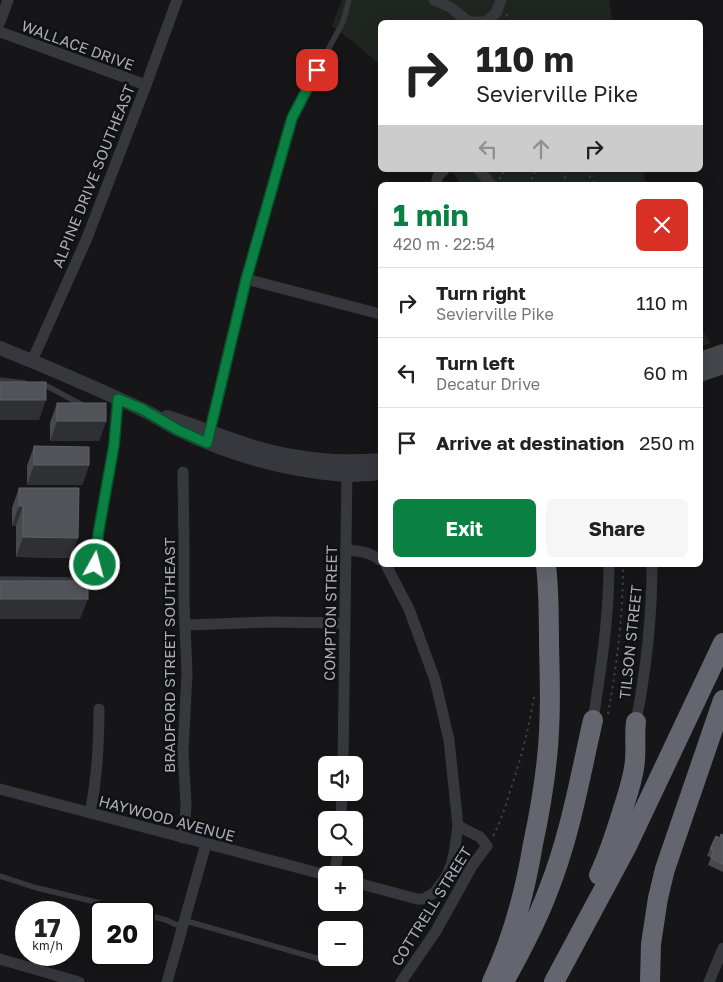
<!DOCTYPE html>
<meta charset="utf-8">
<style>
body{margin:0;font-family:"Golos Text",sans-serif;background:#f6f6f6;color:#222;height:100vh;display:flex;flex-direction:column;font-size:19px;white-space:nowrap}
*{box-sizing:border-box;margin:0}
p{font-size:16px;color:#767676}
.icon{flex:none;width:28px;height:28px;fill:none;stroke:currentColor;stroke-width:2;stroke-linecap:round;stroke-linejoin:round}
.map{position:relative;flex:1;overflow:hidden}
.sheet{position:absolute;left:378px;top:182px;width:325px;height:385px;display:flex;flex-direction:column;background:#fff;border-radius:8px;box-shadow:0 5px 20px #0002}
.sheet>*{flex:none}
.banner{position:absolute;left:378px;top:20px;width:325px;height:152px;border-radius:8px;box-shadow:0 5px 20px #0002;background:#fff;color:#222;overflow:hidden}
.tools{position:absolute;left:318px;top:756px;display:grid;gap:10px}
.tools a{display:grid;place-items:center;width:45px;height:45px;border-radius:8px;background:#fff;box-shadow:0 5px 20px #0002;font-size:25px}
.speed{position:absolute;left:15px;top:901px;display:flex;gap:10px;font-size:25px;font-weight:700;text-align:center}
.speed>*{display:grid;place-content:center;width:65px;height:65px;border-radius:50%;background:#fff;box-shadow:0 5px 20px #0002;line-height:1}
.speed small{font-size:12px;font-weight:400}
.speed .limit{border:2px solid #111;border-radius:8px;background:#fff;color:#111}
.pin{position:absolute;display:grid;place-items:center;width:42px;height:42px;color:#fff;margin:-21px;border-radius:10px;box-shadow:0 2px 8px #0006}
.me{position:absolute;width:55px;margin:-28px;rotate:7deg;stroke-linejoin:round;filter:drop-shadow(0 0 4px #0008)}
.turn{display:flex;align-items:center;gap:18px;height:105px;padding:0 15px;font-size:22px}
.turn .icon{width:65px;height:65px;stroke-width:2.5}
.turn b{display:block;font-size:35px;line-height:42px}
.lanes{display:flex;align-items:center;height:48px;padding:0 15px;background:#0003;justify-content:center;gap:25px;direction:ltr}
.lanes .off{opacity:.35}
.round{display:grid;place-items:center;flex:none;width:52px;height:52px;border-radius:8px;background:#f6f6f6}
.summary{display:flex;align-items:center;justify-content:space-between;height:85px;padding:0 15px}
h1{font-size:30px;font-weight:700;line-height:38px;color:#0b8043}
.button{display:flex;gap:10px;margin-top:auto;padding:10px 15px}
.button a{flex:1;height:58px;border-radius:8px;background:#0b8043;color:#fff;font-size:20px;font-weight:700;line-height:58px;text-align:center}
.button a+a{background:#f6f6f6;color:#222}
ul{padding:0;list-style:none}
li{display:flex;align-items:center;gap:15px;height:70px;padding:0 15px;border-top:1px solid #e0e0e0}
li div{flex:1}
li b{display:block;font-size:19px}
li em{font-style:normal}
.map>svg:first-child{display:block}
</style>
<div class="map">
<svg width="723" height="982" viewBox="0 0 723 982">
<rect width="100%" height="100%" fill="#161618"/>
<g fill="#1e261f">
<polygon points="342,0 609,0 613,22 380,22 380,65 351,40 332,26"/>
<polygon points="449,170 643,170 646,185 460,185 456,176"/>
<polygon points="700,327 711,343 700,346"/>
</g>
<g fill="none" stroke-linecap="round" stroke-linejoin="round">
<g stroke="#3d3f44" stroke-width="2" stroke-dasharray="2.5 4" stroke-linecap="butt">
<polyline points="506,14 511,22"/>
<polyline points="564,170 566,185"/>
<polyline points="586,170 595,185"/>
<polyline points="499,179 503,173 504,170"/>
<polyline points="528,185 536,170"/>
<path d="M608 714C617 665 623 615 623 565"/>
<path d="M493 836C501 821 506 805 511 788 521 758 529 728 534 697"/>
</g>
<g stroke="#37383d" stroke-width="5.5">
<polyline points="0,380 25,383"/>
<polyline points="39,385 47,386 84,406"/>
<polyline points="210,431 246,279 291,118 343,22 349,0"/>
<polyline points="0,579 75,580 84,578 90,573 95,565 98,555 98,535 114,445 118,400"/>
<polyline points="0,876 37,888 138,912"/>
<polyline points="144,914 166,920 177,925 190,922 323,960"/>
</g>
<g stroke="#37383d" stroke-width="11">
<polyline points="434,0 450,7 469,22"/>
<polyline points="0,22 8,0"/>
<polyline points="469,22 486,22 496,13 501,0"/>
<polyline points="0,32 146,85"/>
<polyline points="479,170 491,185"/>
<polyline points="436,185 438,176 444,170"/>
<polyline points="246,279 380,314"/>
<polyline points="32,361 87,238 146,85 177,0"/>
<path d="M346 550C359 551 370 552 380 560"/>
<polyline points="186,625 268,622 344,623"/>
<path d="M593 720C601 669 609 617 609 565"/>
<path d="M636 722C646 670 652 618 652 565"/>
<polyline points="343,765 347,468"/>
<polyline points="0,789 326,875"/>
<path d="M90 813C97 779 99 744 99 709"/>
<polyline points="341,820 342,792"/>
<polyline points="183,838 185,822 186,804 183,751 187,673 184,603 184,546 183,472"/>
<polyline points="334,875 339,848"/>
<polyline points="354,882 417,899 423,899 434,893 446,877 451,865 454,854 458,826 449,740 435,680 409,609 386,565"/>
<polyline points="0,959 79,982"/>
<polyline points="167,982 206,844"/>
<polyline points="401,982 436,931 472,866 487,846 480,837 458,826"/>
<polyline points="709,982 723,948"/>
</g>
<g stroke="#37383d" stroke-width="14">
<path d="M0 348C47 367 93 387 139 408 153 414 165 423 179 430 231 455 288 471 346 475 357 475 369 474 380 473"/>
<path d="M167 417C196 426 224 438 254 447 293 459 339 464 380 460"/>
</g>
<g stroke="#45474d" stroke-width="16">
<polyline points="700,360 723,352"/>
<polyline points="700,374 723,366"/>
</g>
<g stroke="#63666e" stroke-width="20">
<path d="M599 875C609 854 616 832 623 809 627 796 632 782 634 768 637 753 634 737 636 722"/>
<path d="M506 978C522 949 537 921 548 891 570 836 580 777 593 720"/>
<path d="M492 982C513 938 525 892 533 844 539 816 544 787 547 758 551 720 550 683 549 645 549 618 549 591 546 565"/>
<polyline points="554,982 627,846 723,643"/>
<polyline points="650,982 651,944 658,898 665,869 723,700"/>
</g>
</g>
<g fill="#47494d">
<polygon points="57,403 106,421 99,441 50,441 50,423"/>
<polygon points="34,446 89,465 82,485 27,485 27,466"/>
<polygon points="19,488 71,558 16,557 16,526 12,526 12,508"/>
<polygon points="723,835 723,872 708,865 711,857 707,856 710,849"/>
</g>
<g fill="#2f3033">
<polygon points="0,400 46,400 39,420 0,420"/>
<polygon points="57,421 106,421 99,441 50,441"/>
<polygon points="34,465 89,465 82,485 27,485"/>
<polygon points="19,506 23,506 16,526 12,526"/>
<polygon points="23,537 78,538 71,558 16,557"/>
<polygon points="0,599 88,599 80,619 0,619"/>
</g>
<g fill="#525359" stroke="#5f6168">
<rect x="0" y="382" width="46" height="18"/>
<rect x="57" y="403" width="49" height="18"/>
<polygon points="34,446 89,447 89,465 34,465"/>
<polygon points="19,488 79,488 78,538 23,537 23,506 19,506"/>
<rect x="0" y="581" width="88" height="18"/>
<polygon points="721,834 723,835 723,864 711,858 714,850 710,849 716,836 720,838"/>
</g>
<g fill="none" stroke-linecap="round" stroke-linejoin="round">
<g stroke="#07532c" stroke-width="12">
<polyline id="route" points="95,565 98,555 98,535 114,445 118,399 142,409 178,430 207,443 246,280 292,118 317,70"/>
</g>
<use href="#route" stroke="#0b8043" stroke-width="9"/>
</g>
<g text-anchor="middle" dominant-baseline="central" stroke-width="5" stroke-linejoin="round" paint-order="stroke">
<g font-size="15" fill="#a8adb8" stroke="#111113">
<text transform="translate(78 45) rotate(20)">WALLACE DRIVE</text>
<text transform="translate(93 176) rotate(-68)">ALPINE DRIVE SOUTHEAST</text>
<text transform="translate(330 613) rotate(-89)">COMPTON STREET</text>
<text transform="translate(630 642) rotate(-84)">TILSON STREET</text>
<text transform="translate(169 655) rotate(-90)">BRADFORD STREET SOUTHEAST</text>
<text transform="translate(167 818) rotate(15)">HAYWOOD AVENUE</text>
<text transform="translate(431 906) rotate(-58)">COTTRELL STREET</text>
</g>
</g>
</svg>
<div class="tools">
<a><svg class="icon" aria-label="sound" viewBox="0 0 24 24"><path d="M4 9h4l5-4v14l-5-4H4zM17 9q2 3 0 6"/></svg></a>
<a><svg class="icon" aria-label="search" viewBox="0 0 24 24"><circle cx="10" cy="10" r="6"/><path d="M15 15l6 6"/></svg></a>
<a>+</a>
<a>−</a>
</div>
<div class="speed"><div>17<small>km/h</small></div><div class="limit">20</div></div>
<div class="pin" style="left:317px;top:70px;background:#d93025"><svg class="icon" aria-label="arrive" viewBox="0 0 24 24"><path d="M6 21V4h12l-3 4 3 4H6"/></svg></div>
<svg class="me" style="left:95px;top:565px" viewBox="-20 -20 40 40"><circle r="17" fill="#0b8043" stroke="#fff" stroke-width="3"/><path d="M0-11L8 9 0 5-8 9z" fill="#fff"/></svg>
<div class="banner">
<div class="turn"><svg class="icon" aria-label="right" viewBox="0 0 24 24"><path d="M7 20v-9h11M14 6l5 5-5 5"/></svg><div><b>110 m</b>Sevierville Pike</div></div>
<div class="lanes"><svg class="icon off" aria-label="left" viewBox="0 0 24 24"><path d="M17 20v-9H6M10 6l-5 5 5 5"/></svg><svg class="icon off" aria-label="ahead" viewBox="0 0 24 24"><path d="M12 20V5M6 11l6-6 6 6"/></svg><svg class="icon" aria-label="right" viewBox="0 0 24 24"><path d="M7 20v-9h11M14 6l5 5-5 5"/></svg></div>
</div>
<section class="sheet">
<div class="summary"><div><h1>1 min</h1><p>420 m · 22:54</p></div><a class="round" style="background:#d93025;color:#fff"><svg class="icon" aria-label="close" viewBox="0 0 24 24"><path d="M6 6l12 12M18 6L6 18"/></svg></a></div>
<ul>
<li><svg class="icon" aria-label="right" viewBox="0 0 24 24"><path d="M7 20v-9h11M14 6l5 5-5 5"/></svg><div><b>Turn right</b><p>Sevierville Pike</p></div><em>110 m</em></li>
<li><svg class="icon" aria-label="left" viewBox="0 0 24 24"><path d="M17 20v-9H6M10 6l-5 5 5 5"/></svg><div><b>Turn left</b><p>Decatur Drive</p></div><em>60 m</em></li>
<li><svg class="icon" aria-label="arrive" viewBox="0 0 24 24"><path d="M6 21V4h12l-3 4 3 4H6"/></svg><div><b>Arrive at destination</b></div><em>250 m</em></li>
</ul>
<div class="button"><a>Exit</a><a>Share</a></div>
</section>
</div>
